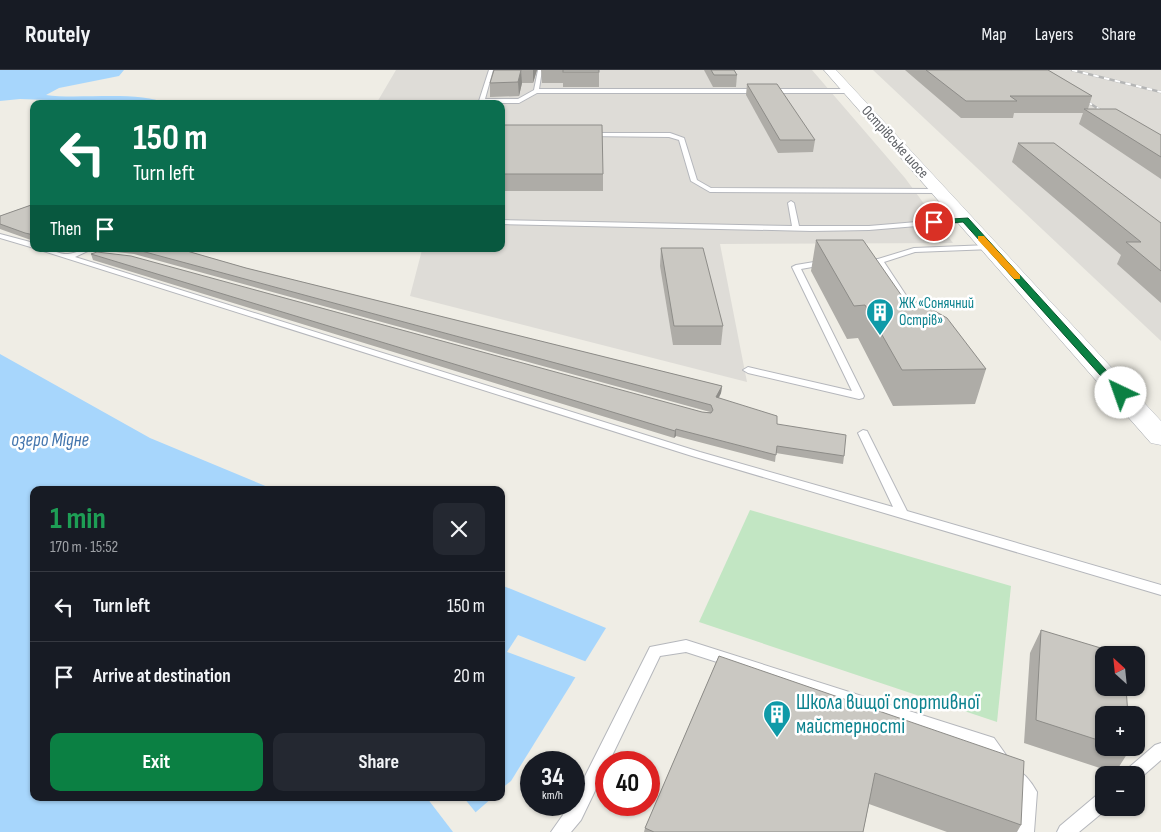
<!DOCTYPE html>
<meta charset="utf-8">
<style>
body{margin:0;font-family:"Sofia Sans Condensed",sans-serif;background:#242831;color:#f1f3f6;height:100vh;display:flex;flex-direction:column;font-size:19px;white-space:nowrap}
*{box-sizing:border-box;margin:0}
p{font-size:16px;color:#9ea1a6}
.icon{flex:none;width:28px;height:28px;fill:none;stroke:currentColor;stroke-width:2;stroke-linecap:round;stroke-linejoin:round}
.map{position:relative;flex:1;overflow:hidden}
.panel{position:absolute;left:30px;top:416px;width:475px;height:315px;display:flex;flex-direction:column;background:#171b24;border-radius:10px;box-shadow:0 1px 4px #0004}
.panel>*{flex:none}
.hud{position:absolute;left:30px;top:30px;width:475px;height:152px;border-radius:10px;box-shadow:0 1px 4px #0004;background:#0b6e4f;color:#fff;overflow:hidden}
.needle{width:32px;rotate:333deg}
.controls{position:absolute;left:1095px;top:576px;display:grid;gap:10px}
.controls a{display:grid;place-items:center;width:50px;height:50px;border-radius:10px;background:#171b24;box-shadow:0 1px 4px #0004;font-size:25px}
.speed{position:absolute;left:520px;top:681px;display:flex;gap:10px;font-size:25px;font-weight:700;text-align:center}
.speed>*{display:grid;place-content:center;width:65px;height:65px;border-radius:50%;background:#171b24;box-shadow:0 1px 4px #0004;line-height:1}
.speed small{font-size:12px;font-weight:400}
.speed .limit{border:8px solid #d22;background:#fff;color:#111}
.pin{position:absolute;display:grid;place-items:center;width:42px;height:42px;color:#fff;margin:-21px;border:2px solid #fff;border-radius:50%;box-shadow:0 1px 5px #0007}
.me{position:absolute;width:55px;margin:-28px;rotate:318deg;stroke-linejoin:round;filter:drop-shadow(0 0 4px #0008)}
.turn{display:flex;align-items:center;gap:18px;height:105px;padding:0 20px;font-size:22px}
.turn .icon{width:65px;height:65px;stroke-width:2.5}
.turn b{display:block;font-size:35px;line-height:42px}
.then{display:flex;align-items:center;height:48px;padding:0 20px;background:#0003;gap:10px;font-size:19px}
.round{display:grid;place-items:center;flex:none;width:52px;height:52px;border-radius:10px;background:#242831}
.headline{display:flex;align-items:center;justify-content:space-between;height:85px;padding:0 20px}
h1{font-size:30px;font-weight:700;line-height:38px;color:#1e9e55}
.action{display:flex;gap:10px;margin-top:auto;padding:10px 20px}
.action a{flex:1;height:58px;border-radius:10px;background:#0b8043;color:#fff;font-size:20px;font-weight:700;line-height:58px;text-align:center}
.action a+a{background:#242831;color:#f1f3f6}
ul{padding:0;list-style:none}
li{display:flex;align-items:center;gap:15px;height:70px;padding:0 20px;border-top:1px solid #363941}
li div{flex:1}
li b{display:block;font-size:19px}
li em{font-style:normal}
header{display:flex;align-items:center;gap:30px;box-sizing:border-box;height:70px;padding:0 25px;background:#171b24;border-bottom:1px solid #363941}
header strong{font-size:24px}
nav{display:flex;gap:28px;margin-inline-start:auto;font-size:18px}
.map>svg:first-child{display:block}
</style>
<header>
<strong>Routely</strong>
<nav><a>Map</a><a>Layers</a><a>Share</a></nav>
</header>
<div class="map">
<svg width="1161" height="762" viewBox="0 0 1161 762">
<rect width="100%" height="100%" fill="#efede5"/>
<g fill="#dedcd7">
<polygon points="396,0 812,0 905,108 953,173 720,174 747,312 410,226 422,180 396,179 501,179 501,34 376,34"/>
<polygon points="873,0 1161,0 1161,271"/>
</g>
<polygon fill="#c2e6c3" points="750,440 1011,516 997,652 699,552"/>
<g fill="#a7d6fc">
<path d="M0 0H124L119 6 59 18 46 25C77 30 141 20 166 34L20 29 0 31Z"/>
<polygon points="0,284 150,368 275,420 34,420 34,728 492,728 453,762 0,762"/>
<polygon points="501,515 606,558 511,711 501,719"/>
</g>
<g fill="#efede5">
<polygon points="518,565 587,592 577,608 507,582"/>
<polygon points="427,728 464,728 477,744 457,762 453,762"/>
</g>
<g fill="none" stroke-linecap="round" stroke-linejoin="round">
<g stroke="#b5b7bc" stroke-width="2">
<g id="lane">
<polygon points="489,0 493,0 485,29 518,29 534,20 538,0 542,0 539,19 848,19 851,21 848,23 537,23 519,33 482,33 479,31"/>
<polygon points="588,63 670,63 684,68 697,110 711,118 939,119 942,121 939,123 710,122 691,111 679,70 669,67 586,66"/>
<polygon points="791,131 794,133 799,156 869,156 965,148 969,150 965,152 869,160 812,161 501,154 501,150 792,156 788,133"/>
<polygon points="0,164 34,173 34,178 0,168"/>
<polygon points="989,175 992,175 992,179 915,182 884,192 919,245 915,248 912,247 877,193 862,193 858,191 862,189 878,189 914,178"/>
<path d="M37 179C48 178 62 185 68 184 77 183 82 179 92 179L75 187 700 382 893 437 858 363 863 360 867 361 907 441 1161 515V525L692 386Z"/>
<polygon points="826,190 830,192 829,194 801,199 864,326 863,328 859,329 748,303 743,300 748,297 852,321 792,197 796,195"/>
<polygon points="686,570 994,668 1011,692 1009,697 1003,699 997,697 982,678 686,582 660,586 609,692 606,692 606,698 581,750 571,762 551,762 570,735 574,735 574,728 650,577"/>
<polygon points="1161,673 1161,690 1138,710 1136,711 1136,705 1124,705 1126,700 1155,675"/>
<path d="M1014 698C1024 702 1032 713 1037 722L1034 762H1016L1019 724 1006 706 1008 701Z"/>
<polygon points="1104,722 1104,738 1108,738 1079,762 1057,762 1060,756 1098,724"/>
</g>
</g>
<g stroke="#b4b7bc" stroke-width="1">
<polygon id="secondary" points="824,0 836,0 1161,351 1161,375 1151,373"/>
</g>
<use href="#lane" fill="#fff" fill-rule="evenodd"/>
<use href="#secondary" fill="#fff" fill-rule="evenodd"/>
<g stroke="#b5b6b6" stroke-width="2.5">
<g id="rail">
<polyline points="1072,0 1161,22"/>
<polyline points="1078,26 1110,46"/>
</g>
</g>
<use href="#rail" stroke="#fff" stroke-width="2" stroke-dasharray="5.5" stroke-linecap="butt"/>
</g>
<g fill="#aeaca7">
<polygon points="494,0 537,0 533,13 522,13 519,26 490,27 490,13"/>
<polygon points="541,0 599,0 599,17 563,17 563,13 542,13"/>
<polygon points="704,0 734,0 737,5 736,17 713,17"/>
<polygon points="905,0 1048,0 1092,26 1088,39 1161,65 1161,109 1079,54 1083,43 1014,43 1013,48 961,48"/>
<polygon points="747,14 815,70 813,82 778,83 746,25"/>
<polygon points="501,55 603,104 603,121 501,121"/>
<polygon points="1018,73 1161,153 1161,233 1117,194 1121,185 1012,92"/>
<polygon points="34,134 34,171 28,169 0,159 0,146"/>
<polygon points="816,170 906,232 986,299 975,334 893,336 858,268 847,269 811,201"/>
<polygon points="661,178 723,256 721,275 673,275 660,196"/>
<polygon points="75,179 180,179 246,198 722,316 721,323 719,328 844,386 843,394 776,383 775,392 676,366 674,368 93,190 91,184 702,342 710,342 134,184 98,180 91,182"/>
<polygon points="1041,560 1104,645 1104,678 1129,678 1129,681 1115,703 1024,673 1030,583"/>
<polygon points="719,586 1021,755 1017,762 947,762 869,734 863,762 644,762 645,758"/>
</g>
<g fill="#8d8c88">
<polygon points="521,0 522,13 519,26 518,12"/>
<polygon points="533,0 537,0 533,13"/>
<polygon points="90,179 98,179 98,180 91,182"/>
<polygon points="722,316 721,323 715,334 716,327"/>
<polygon points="676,359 676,366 674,368 675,361"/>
</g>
<g fill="#cac8c2" stroke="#8d8c88">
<polygon points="494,0 521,0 518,12 490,13"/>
<rect x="563" y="0" width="36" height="2"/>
<polygon points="711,0 734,0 737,5 714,5"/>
<polygon points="926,0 1048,0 1092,26 1010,26 1017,31 966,31"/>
<polygon points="747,14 777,14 815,70 780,70"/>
<polygon points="1084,39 1116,39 1161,65 1161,87"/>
<polygon points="501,55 602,55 603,104 501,104"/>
<polygon points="1018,73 1054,73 1161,153 1161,201 1126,172 1141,172"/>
<polygon points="34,134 34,165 25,163 0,154 0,146"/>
<polygon points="816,170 863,170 906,232 919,232 947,248 986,299 902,300 865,235 854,236"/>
<polygon points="661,178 703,178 723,256 674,256"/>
<polygon points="134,179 180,179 246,198 722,316 716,327 777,346 777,354 846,365 844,386 777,376 776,385 676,359 675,361 91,184 97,182 131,186 702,342 711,343 713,340 711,335"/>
<polygon points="1041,560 1124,585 1104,585 1104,618 1126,618 1128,645 1104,645 1104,672 1036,650"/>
<polygon points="719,586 1024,691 1021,755 875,703 863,762 654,762 645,758"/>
<polygon points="1120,678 1129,678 1129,681"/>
</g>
<polygon fill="#0b8043" stroke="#07532c" points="968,148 1125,321 1125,325 1118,325 963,152 934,154 930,152 934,150"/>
<polygon fill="#f59e0b" points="978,166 984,166 1020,205 1020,209 1014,209 978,170"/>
<defs>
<g id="building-pin" transform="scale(1.4375)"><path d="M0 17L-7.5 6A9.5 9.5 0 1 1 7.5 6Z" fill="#0f9aa8" stroke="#fff"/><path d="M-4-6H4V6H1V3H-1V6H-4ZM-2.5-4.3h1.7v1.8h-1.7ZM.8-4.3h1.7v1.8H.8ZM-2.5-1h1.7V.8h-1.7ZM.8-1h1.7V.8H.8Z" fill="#fff"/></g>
</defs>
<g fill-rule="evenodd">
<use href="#building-pin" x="880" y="242"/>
<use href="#building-pin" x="777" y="644"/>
</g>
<g text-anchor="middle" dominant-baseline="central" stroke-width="5" stroke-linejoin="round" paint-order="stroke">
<g font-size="15" fill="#5d6065" stroke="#fff">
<text transform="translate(895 72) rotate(48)">Острівське шосе</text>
</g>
<g font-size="15" fill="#0d838f" stroke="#fff" text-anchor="start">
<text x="899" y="233">ЖК «Сонячний<tspan x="899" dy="17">Острів»</tspan></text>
</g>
<g font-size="19" font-style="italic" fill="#4476ae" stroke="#fff">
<text x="50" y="370">озеро Мідне</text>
</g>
<g font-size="21" fill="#0d838f" stroke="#fff" text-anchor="start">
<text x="796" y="632">Школа вищої спортивної<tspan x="796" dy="24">майстерності</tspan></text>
</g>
</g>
</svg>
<div class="controls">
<a><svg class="needle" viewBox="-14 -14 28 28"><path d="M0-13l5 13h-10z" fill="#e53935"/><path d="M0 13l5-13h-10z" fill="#9ea1a6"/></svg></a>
<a>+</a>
<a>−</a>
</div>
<div class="speed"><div>34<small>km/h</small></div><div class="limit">40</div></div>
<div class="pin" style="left:934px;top:152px;background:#d93025"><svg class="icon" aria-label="arrive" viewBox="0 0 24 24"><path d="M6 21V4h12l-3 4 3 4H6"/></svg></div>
<svg class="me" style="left:1121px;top:323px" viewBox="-20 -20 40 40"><circle r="19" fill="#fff"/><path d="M0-13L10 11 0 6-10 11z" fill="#0b8043"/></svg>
<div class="hud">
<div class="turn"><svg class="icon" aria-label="left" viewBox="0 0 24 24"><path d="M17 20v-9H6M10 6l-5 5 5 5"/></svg><div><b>150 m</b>Turn left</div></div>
<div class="then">Then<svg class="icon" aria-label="arrive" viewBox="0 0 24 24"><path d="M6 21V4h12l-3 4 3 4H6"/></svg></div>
</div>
<section class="panel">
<div class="headline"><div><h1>1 min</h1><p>170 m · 15:52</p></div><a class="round"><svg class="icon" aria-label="close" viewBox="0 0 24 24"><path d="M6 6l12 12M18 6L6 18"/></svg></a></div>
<ul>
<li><svg class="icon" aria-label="left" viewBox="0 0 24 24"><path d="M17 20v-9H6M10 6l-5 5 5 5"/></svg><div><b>Turn left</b></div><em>150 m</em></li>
<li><svg class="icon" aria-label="arrive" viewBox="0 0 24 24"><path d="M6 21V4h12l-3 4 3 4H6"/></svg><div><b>Arrive at destination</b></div><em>20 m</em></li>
</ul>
<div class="action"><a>Exit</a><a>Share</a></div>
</section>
</div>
